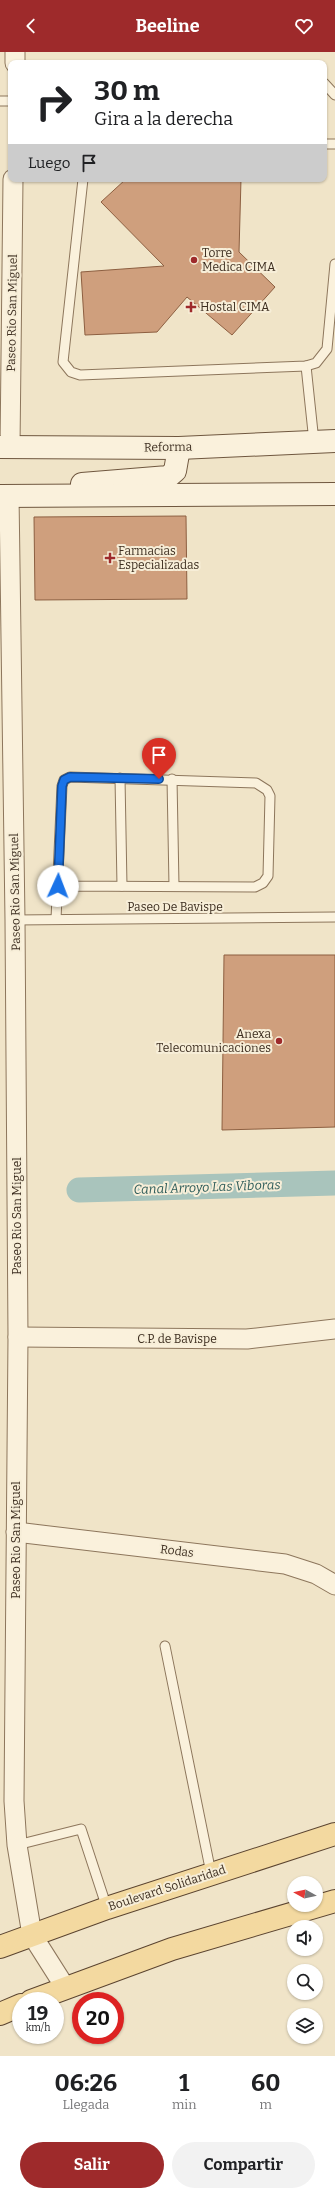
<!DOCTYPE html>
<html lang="es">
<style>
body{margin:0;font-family:Bitter,serif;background:#f2f2f2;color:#202124;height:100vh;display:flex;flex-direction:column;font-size:15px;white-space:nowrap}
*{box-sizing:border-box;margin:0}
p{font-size:13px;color:#757577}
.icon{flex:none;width:22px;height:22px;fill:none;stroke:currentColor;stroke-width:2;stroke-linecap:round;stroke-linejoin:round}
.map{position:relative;height:2004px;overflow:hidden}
.details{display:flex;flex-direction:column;background:#fff;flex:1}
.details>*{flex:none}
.guide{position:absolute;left:8px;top:8px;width:319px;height:122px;border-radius:8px;box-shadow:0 1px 3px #0004;background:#fff;color:#202124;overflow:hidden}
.needle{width:26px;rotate:278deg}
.controls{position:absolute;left:287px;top:1824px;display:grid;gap:8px}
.controls a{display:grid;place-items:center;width:36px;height:36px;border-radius:50%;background:#fff;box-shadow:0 1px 3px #0004;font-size:20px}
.speed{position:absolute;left:12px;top:1940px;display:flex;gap:8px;font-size:20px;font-weight:700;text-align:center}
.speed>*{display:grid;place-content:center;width:52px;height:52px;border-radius:50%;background:#fff;box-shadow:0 1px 3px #0004;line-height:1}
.speed small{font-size:10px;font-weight:400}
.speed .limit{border:6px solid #d22;background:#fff;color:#111}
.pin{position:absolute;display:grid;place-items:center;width:34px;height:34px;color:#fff;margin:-41px -17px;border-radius:50% 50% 50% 0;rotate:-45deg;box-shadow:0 0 4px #0007}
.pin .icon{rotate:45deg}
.me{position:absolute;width:44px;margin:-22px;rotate:2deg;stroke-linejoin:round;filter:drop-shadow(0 0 3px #0008)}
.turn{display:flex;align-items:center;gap:14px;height:84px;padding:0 20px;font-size:18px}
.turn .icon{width:52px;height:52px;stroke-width:2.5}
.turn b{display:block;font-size:28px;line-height:34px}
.then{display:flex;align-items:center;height:38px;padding:0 20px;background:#0003;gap:8px;font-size:15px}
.eta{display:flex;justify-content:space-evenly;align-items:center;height:68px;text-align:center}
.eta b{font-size:24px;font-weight:700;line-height:28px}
.action{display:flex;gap:8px;margin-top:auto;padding:8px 20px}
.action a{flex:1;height:46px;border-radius:24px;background:#9e2a2b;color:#fff;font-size:16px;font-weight:700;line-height:46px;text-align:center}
.action a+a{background:#f2f2f2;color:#202124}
header{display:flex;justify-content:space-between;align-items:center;height:52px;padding:0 20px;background:#9e2a2b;color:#fff;font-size:18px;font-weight:700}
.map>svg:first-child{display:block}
</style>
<header><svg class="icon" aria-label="back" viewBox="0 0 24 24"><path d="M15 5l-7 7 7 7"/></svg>Beeline<svg class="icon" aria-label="heart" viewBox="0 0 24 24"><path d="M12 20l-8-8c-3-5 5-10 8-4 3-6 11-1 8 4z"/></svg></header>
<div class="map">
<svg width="335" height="2004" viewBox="0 0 335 2004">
<rect width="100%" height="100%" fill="#f0e4c8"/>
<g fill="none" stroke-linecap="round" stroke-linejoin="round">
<polyline stroke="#a9c4bc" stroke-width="25" points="79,1138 335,1131"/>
</g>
<g fill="#cf9f7d" stroke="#8d5f41">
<polygon points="126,127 241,127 239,200 275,235 232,283 187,245 157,280 85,283 81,220 164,214 101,150"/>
<polygon points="186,464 187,547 35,548 34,465"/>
<polygon points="224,903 335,903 335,1075 222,1078"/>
</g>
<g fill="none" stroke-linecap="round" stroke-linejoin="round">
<g stroke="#8d765c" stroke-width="11">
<g id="lane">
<polyline points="324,31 335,43"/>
<polyline points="0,49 11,49"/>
<polyline points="324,92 335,92"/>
<polyline points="83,127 63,310 71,320 80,323 306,314 316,311 327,297 335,212"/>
<polyline points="306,314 314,390"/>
<polyline points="120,726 122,834"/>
<polyline points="172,727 174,834"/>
<polyline points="56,867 62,734 64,728 70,725 256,731 267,738 270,744 268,824 263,831 255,835 58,834"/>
<polyline points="15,868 335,865"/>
<polyline points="165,1594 211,1821"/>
<polyline points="17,1793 81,1777 107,1856"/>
</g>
</g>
<g stroke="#8d765c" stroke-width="21">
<g id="street">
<polyline points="15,0 15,11"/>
<polyline points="10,395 13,127"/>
<polyline points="9,443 15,868 18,1285 14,1749 17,1793 32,1883 65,1935"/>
<polyline points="18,1285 247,1287 335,1277"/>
<polyline points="16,1480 285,1512 316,1522 335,1533"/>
</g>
</g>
<g stroke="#6f573f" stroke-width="24">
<g id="secondary">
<polyline points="0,395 179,396 335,389"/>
<polyline points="82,432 168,425 175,419 179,396"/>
<polyline points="0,444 335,442"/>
</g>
</g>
<g stroke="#5b4430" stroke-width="24">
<g id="primary">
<polyline points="0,1895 107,1856 335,1782"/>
<polyline points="31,1949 172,1897 335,1849"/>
<polyline points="0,1962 21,1953"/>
</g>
</g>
<use href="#lane" stroke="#faf1dc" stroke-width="9"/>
<use href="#street" stroke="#faf1dc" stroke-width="19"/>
<use href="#secondary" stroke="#faf1dc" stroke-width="22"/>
<use href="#primary" stroke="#f3d9a0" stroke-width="22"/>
</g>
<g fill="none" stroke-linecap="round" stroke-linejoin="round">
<g stroke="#114b97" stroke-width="10">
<polyline id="route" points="58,834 62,734 64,728 70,725 159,727"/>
</g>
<use href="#route" stroke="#1a73e8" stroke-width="7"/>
</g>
<g fill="#9e2a2b" stroke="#f7eed8" stroke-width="1.5">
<circle cx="194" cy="208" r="4"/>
<path d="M189 249h4v4h4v4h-4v4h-4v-4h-4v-4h4z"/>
<path d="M108 500h4v4h4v4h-4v4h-4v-4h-4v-4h4z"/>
<circle cx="279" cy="989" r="4"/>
</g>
<g text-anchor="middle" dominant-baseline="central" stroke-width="4" stroke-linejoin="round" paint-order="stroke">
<g font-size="12" fill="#3d2e20" stroke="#f7eed8" text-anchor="start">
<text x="202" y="201">Torre<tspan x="202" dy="14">Medica CIMA</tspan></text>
<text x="200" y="255">Hostal CIMA</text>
<text x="118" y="499">Farmacias<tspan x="118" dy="14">Especializadas</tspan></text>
<text x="271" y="982" text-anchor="end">Anexa<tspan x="271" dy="14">Telecomunicaciones</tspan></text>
</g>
<g font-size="12" fill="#3d2e20" stroke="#f7eed8">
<text transform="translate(12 261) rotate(-89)">Paseo Rio San Miguel</text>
<text transform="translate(168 395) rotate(-1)">Reforma</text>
<text transform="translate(15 840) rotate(-91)">Paseo Rio San Miguel</text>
<text x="175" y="855">Paseo De Bavispe</text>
<text transform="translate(17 1164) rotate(-90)">Paseo Rio San Miguel</text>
<text x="177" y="1287">C.P. de Bavispe</text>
<text transform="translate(16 1488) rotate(-90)">Paseo Rio San Miguel</text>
<text transform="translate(177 1499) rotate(7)">Rodas</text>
<text transform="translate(167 1836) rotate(-18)">Boulevard Solidaridad</text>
</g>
<g font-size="13" font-style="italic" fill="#2f5d5a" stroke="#f7eed8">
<text transform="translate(207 1135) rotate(-2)">Canal Arroyo Las Viboras</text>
</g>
</g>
</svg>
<div class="controls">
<a><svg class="needle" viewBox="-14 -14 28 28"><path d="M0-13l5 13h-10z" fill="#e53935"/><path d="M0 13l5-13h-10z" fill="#757577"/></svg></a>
<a><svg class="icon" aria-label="sound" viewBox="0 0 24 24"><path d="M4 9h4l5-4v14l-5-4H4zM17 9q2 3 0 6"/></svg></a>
<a><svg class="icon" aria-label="search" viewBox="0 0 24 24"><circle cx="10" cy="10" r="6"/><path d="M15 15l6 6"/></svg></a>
<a><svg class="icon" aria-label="layers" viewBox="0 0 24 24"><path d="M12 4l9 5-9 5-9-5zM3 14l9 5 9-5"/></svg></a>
</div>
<div class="speed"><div>19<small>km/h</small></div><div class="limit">20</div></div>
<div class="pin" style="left:159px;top:727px;background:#d93025"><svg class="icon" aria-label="arrive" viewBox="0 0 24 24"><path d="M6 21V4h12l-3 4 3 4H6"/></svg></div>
<svg class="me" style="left:58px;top:834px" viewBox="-20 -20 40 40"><circle r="19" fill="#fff"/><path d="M0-13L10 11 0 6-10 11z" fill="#1a73e8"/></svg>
<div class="guide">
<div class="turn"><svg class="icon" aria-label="right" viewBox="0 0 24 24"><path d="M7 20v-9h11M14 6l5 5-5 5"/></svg><div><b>30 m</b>Gira a la derecha</div></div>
<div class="then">Luego<svg class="icon" aria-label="arrive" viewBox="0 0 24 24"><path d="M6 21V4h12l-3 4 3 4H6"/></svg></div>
</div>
</div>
<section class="details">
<div class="eta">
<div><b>06:26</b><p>Llegada</p></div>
<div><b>1</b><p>min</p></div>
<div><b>60</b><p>m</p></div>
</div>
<div class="action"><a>Salir</a><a>Compartir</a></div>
</section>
